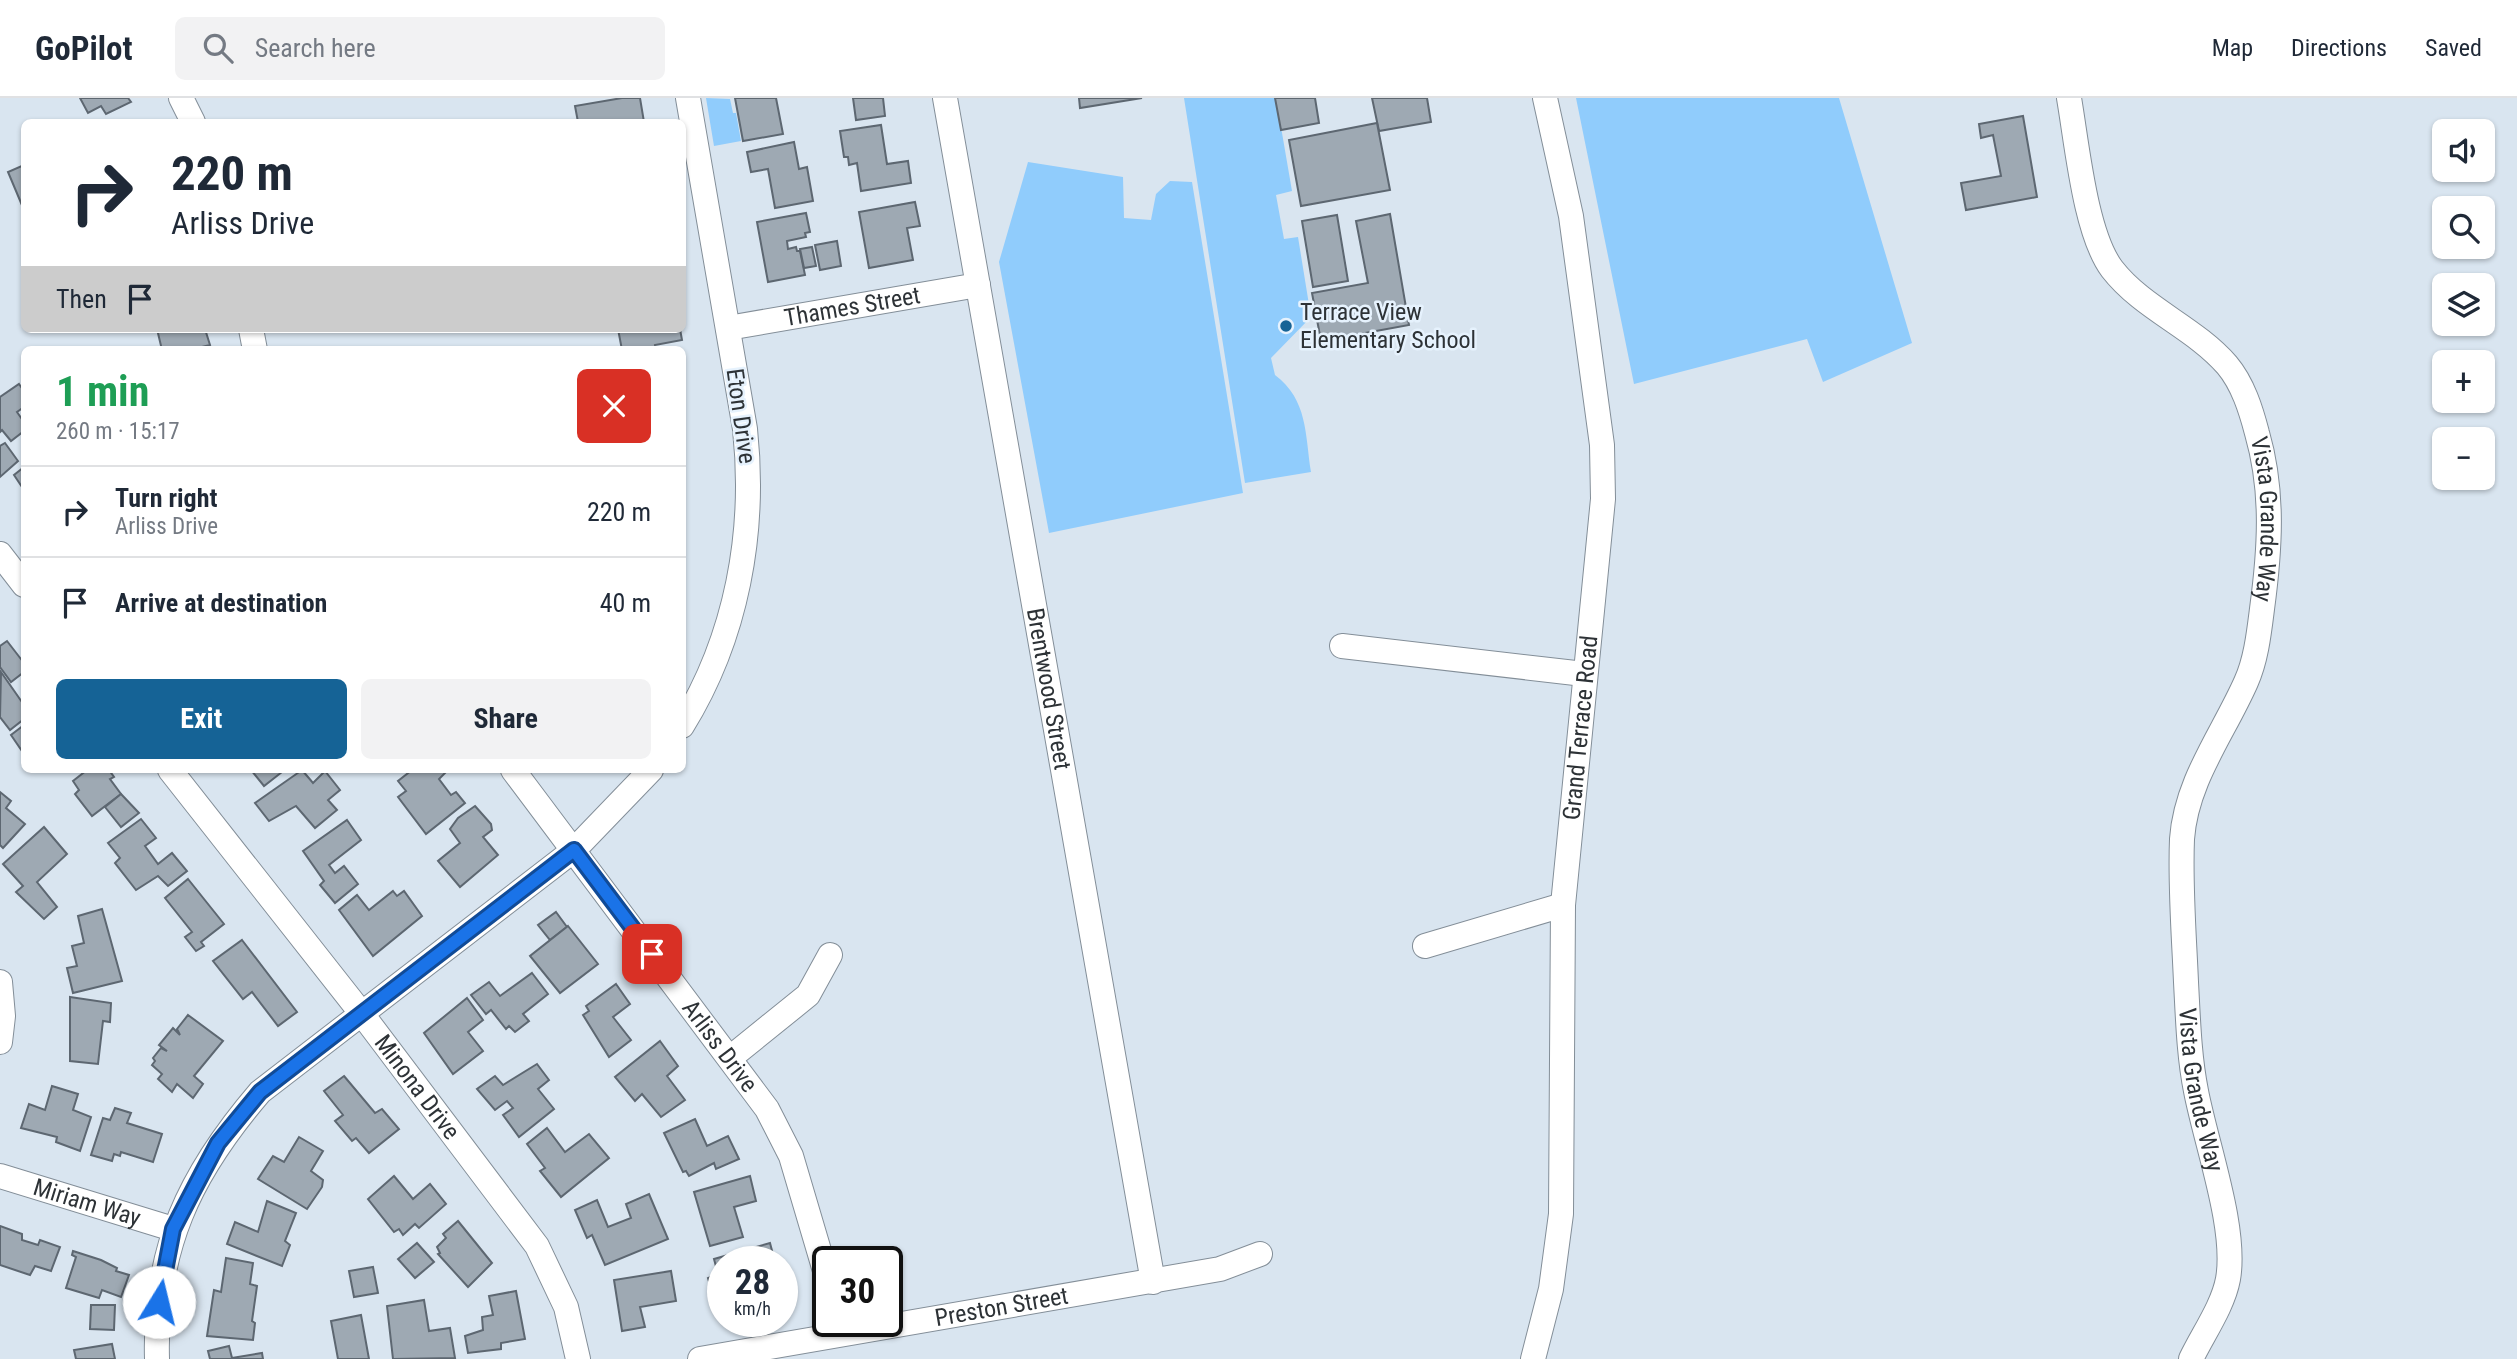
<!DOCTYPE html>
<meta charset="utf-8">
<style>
body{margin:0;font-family:"Roboto Condensed",sans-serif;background:#f2f2f3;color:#1f2937;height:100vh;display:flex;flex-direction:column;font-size:26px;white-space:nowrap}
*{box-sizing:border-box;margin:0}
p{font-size:23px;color:#747a83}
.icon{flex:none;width:38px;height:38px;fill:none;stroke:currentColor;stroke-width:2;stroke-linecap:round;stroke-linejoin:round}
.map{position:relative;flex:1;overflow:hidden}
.details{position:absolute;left:21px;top:248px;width:665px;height:427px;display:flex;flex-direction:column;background:#fff;border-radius:10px;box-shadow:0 2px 5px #0004}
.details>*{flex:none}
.banner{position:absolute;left:21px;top:21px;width:665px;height:214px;border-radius:10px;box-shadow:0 2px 5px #0004;background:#fff;color:#1f2937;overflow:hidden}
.fabs{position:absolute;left:2432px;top:21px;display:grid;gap:14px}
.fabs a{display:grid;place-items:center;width:63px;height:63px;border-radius:10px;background:#fff;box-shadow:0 2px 5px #0004;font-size:35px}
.speed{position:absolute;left:707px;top:1148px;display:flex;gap:14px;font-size:35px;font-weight:700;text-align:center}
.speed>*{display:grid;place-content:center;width:91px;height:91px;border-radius:50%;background:#fff;box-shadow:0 2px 5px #0004;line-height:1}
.speed small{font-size:18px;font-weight:400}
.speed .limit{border:4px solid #111;border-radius:10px;background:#fff;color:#111}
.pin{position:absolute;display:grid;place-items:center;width:60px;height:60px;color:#fff;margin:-30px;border-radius:14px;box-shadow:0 4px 10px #0006}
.me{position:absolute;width:77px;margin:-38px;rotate:9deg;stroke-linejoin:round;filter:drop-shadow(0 0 5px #0008)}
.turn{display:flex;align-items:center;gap:24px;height:147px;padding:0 35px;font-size:32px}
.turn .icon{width:91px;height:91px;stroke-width:2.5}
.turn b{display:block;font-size:49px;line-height:60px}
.then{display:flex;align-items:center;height:66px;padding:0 35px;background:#0003;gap:14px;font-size:26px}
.round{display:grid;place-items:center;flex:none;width:74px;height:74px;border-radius:10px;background:#f2f2f3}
.overview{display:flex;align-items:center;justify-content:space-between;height:119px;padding:0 35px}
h1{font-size:42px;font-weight:700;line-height:52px;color:#1e9e55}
.primary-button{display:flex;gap:14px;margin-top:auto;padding:14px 35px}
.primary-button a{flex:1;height:80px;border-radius:10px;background:#156396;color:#fff;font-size:28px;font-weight:700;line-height:80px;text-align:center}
.primary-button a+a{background:#f2f2f3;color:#1f2937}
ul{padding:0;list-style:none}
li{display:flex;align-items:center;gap:21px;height:91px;padding:0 35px;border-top:2px solid #e0e1e3}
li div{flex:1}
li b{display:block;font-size:26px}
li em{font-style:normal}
header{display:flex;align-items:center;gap:42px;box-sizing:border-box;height:98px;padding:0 35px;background:#fff;border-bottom:2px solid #e0e1e3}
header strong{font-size:33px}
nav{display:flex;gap:38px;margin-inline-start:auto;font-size:24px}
.search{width:490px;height:63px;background:#f2f2f3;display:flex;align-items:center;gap:18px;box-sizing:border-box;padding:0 24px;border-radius:10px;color:#747a83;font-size:26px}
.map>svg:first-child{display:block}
</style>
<header>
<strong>GoPilot</strong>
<div class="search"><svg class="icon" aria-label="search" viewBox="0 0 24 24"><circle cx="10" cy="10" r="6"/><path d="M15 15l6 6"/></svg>Search here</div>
<nav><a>Map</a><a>Directions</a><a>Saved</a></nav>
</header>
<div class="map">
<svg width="2517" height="1261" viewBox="0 0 2517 1261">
<rect width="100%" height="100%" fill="#d9e5f0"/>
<g fill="#90ccfc">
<polygon points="706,0 730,1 733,15 736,15 741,43 714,48"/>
<path d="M1184 0H1276L1292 93 1276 97 1284 141 1298 139 1311 219 1271 260 1275 277C1308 302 1305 336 1311 374L1245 385Z"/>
<polygon points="1576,0 1839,0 1912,245 1823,284 1807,241 1634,286"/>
<polygon points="1028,64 1123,79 1124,120 1151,122 1156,96 1170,83 1192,84 1243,395 1049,435 999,164"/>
</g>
<g fill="#9ea9b3" stroke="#5d6771" stroke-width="2">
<polygon points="80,0 128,0 131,4 106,16 101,8 88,15"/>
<polygon points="622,0 640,0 644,24 578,24 575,8"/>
<polygon points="735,0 776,0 783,36 743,43"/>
<polygon points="853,0 883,0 885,18 856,22"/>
<polygon points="1079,0 1142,0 1080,10"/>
<polygon points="1275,0 1315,0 1319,25 1281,32"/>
<polygon points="1372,0 1427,0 1431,24 1379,33"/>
<polygon points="2023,18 2037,99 1966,112 1961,85 2001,78 1993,37 1981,40 1979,26"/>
<polygon points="1377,25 1390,92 1301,108 1289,42"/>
<polygon points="881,27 887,66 908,63 911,85 861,93 857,65 849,67 848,59 844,59 840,33"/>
<polygon points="794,44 799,71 807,69 813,103 775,110 768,71 751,74 747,54"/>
<polygon points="24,67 24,112 8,74"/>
<polygon points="915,104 920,128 907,130 913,162 869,170 859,114"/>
<polygon points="806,115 810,134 805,135 806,139 787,143 788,151 796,149 797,153 800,153 805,177 768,184 757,124"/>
<polygon points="1390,116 1409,227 1321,243 1312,195 1368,185 1356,123"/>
<polygon points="1337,117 1348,183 1313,189 1302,123"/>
<polygon points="837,143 841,168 820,172 815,147"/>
<polygon points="812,149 816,168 804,170 800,151"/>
<polygon points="157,231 205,231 210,247 190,252 162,252"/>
<polygon points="618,231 680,231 682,242 655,247 656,252 622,252"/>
<polygon points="19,286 24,293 24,309 17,314 24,324 24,333 11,343 2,332 0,334 0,299"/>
<polygon points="5,345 18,363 0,379 0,348"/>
<polygon points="24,369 24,392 14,377"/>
<polygon points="7,543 24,565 24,574 11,584 0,569 0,548"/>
<polygon points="1,574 24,607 24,621 10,632 0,619"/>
<polygon points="24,627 24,656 11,637"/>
<polygon points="87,672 109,672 114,679 110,681 121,696 92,718 75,696 79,692 73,683"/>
<polygon points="251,672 280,672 282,674 264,688"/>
<polygon points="302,672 313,685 325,673 340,692 328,702 337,712 315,730 296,708 269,723 255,705"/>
<polygon points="412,672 448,672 439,681 451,697 456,694 465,705 426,736 398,699 406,693 398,683"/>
<polygon points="0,694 11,703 6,710 25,726 3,750 0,747"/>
<polygon points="121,696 139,715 121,729 105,709"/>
<polygon points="475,708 491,726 492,732 483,739 498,757 460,789 438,763 460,745 450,731 458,720"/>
<polygon points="141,721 156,740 145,748 158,766 172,755 187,773 168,788 158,778 136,792 115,765 120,760 108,745"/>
<polygon points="347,722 361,742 329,767 335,775 344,768 358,786 335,805 320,787 324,783 303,753"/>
<polygon points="44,729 67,756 37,784 57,809 44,821 16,794 23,788 3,766"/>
<polygon points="188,781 224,826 201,844 204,848 196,853 185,839 192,834 165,800"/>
<polygon points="393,793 397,798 404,793 422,818 373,858 339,812 357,797 369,812"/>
<polygon points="102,811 122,883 73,895 67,870 77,868 72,848 84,845 78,818"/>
<polygon points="556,814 567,829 550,842 538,827"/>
<polygon points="568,828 598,866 560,895 530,858"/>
<polygon points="242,842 297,914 278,928 252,894 243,901 213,863"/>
<polygon points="532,875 548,896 523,916 529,923 515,934 509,928 506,931 491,912 486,916 471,897 489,884 500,898"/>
<polygon points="616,886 630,906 613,919 631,942 609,959 583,917 589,913 586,908"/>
<polygon points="70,899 111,905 110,924 103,923 98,966 70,963"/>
<polygon points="467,900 483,922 468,934 483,953 453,976 424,935"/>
<polygon points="188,917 223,943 194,978 203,986 193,1000 177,986 172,994 158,981 162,976 152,967 155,963 153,960 161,950 167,953 159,947 173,930 180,937 177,931"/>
<polygon points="660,943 678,968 667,978 685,1002 661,1019 642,996 635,1003 615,979"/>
<polygon points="537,966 549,982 538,991 554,1011 519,1039 503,1017 513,1010 507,1003 495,1012 477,991 495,978 503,987"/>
<polygon points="344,978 375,1015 382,1011 399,1031 369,1055 356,1040 352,1043 335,1023 343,1017 324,993"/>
<polygon points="52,988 78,996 73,1012 91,1019 80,1053 56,1044 57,1039 21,1030 29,1006 45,1012"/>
<polygon points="115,1010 131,1015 127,1025 162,1036 153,1064 121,1054 120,1058 114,1056 112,1063 91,1057 103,1020 110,1022"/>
<polygon points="695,1021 707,1048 728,1038 739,1061 716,1071 714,1065 689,1078 686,1073 683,1074 664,1035"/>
<polygon points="547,1030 565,1054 589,1036 609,1060 561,1099 540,1073 545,1070 527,1046"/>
<polygon points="299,1039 323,1053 311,1073 323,1082 322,1089 307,1111 258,1081 273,1058 284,1064"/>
<polygon points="394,1078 413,1101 430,1086 446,1106 419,1130 415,1126 403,1137 399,1131 394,1134 368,1101"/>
<polygon points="750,1078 756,1103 734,1109 743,1139 710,1148 694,1094"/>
<polygon points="649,1096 668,1141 605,1167 592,1137 587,1140 575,1112 597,1102 608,1129 631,1120 626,1106"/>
<polygon points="267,1103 296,1115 285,1143 290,1147 282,1168 227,1146 235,1124 258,1134"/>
<polygon points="458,1123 492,1165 468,1189 438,1156 440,1155 437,1149 446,1140 443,1136"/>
<polygon points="0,1128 22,1136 22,1142 38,1147 40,1142 60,1149 51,1173 35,1168 30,1177 0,1167"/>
<polygon points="417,1145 434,1164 415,1180 398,1161"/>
<polygon points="770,1145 775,1164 723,1164 723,1208 718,1192 712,1194 708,1180 718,1176 714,1161"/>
<polygon points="73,1153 101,1162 117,1170 116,1173 129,1177 121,1199 102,1192 99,1200 66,1190 76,1159 72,1157"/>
<polygon points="226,1160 253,1165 250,1186 257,1188 252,1223 255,1225 253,1242 207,1238 214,1192 221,1194"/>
<polygon points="373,1169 378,1195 354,1199 349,1173"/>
<polygon points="671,1173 676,1203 640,1209 645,1229 622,1233 614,1182"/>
<polygon points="516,1193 525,1241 501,1245 501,1251 468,1255 465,1238 483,1232 482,1219 493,1217 489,1198"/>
<polygon points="424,1202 429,1233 450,1230 455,1260 393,1261 387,1208"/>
<polygon points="91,1207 115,1207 114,1232 90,1231"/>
<polygon points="361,1217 369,1261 338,1261 331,1223"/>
<polygon points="112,1246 115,1261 76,1261 74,1252"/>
<polygon points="229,1248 232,1260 262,1255 263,1261 210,1261 208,1253"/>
</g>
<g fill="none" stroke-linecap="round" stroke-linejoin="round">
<g stroke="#838e98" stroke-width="26">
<g id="minor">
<polyline points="181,0 193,24"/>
<path id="s1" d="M945 0 1153 1184"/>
<path id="s2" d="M2069 0C2077 46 2085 135 2112 171 2143 211 2194 229 2227 267 2243 286 2251 312 2257 335 2274 394 2270 451 2262 511 2259 535 2256 562 2246 584 2223 636 2186 683 2182 741 2180 789 2184 837 2186 884 2188 921 2189 958 2196 993 2206 1046 2237 1130 2228 1181 2223 1208 2203 1236 2191 1261"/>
<path id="s3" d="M728 230 978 187"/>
<polyline points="251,231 255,252"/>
<polyline points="0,456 24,487"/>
<polyline points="1342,548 1584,576"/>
<path d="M682 628C737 539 756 434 745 331L688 0"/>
<path id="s4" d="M170 672 362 916 537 1148 566 1209 578 1261"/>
<path id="s5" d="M513 672 767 1011 791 1058 828 1183"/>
<polyline points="1425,848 1563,807"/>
<polyline points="0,884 3,918 0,944"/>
<polyline points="730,960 808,897 830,857"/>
<path id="s6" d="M0 1078 173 1131"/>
<path d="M157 1261C154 1151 189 1077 260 994L574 752 651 672"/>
<path id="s7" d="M700 1261 1220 1171 1260 1156"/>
<path id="s8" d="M1533 1261 1551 1191 1561 1116 1563 807 1603 401 1602 347 1571 118 1545 0"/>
</g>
</g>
<use href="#minor" stroke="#fff" stroke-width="24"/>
</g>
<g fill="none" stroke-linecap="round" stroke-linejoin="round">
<g stroke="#114b97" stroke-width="18">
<polyline id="route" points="159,1204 173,1131 218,1045 260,994 574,752 652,856"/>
</g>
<use href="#route" stroke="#1a73e8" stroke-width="12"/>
</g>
<circle fill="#156396" stroke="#e6f2fd" stroke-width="2.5" cx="1286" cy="228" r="7"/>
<g text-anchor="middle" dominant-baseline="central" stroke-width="5" stroke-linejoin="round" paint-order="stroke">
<g font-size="24" fill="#2d3236" stroke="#e6f2fd">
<text stroke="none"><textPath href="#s3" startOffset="126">Thames Street</textPath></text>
<text transform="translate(741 318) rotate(82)">Eton Drive</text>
<text stroke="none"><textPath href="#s2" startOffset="490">Vista Grande Way</textPath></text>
<text stroke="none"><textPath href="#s1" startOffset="600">Brentwood Street</textPath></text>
<text stroke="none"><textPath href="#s8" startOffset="635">Grand Terrace Road</textPath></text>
<text stroke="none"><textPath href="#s5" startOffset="345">Arliss Drive</textPath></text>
<text stroke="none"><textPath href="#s4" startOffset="402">Minona Drive</textPath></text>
<text stroke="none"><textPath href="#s2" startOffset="1078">Vista Grande Way</textPath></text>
<text stroke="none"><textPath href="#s6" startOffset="91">Miriam Way</textPath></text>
<text stroke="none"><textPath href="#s7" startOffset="306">Preston Street</textPath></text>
</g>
<g font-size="24" fill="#2d3236" stroke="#e6f2fd" text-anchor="start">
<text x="1300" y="214">Terrace View<tspan x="1300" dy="28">Elementary School</tspan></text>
</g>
</g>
</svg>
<div class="fabs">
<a><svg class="icon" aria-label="sound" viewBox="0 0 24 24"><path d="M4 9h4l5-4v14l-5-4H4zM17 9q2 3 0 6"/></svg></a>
<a><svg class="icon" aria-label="search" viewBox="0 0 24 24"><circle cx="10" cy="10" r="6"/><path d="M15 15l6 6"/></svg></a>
<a><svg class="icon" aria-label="layers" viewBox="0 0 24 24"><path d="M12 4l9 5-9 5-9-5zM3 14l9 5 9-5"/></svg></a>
<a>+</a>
<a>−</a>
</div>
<div class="speed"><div>28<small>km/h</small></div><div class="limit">30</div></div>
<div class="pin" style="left:652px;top:856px;background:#d93025"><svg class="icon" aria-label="arrive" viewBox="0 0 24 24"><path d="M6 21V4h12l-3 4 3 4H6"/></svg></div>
<svg class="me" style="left:159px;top:1204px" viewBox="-20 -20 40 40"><circle r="19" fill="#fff"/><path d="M0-13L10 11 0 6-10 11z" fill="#1a73e8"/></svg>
<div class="banner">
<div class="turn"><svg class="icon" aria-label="right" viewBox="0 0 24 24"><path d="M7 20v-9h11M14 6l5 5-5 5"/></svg><div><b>220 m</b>Arliss Drive</div></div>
<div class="then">Then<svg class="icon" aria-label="arrive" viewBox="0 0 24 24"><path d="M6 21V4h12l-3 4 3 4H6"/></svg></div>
</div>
<section class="details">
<div class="overview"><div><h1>1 min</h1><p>260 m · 15:17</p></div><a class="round" style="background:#d93025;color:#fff"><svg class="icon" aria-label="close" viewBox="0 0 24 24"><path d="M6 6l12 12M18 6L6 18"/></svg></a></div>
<ul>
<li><svg class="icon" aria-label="right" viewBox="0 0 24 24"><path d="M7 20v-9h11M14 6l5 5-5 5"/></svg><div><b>Turn right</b><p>Arliss Drive</p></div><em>220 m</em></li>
<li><svg class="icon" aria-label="arrive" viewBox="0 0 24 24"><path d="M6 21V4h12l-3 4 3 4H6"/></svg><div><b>Arrive at destination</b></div><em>40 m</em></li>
</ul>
<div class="primary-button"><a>Exit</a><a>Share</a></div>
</section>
</div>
